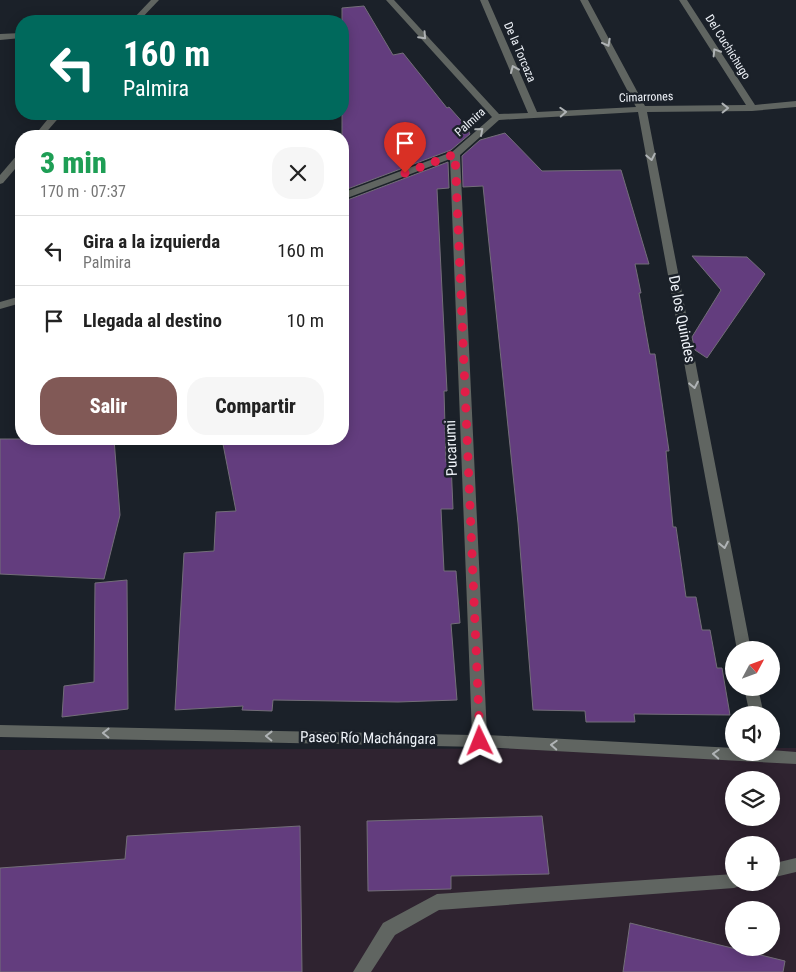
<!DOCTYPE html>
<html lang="es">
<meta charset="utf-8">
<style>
body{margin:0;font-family:"Roboto Condensed",sans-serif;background:#f6f6f6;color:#222;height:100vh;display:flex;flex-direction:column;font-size:19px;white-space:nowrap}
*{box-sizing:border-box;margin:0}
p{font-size:16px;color:#767676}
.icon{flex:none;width:28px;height:28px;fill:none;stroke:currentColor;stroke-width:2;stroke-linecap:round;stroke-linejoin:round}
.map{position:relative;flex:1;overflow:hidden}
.panel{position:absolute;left:15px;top:130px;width:334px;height:315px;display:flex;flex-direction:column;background:#fff;border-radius:20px;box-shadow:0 2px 12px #0003}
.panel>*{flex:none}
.banner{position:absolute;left:15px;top:15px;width:334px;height:105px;border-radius:20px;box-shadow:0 2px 12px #0003;background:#00695c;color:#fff;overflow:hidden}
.needle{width:32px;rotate:49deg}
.fabs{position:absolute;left:725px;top:641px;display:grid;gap:10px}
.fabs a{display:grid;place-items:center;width:55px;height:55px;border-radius:50%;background:#fff;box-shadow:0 2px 12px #0003;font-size:25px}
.pin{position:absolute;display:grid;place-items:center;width:42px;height:42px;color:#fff;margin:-51px -21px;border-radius:50% 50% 50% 0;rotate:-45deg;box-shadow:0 0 5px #0007}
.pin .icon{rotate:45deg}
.me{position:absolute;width:55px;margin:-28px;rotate:358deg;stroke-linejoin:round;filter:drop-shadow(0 0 4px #0008)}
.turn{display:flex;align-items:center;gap:18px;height:105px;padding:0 25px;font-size:22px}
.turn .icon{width:65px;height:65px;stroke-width:2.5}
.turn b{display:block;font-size:35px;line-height:42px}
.round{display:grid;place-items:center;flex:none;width:52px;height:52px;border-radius:20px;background:#f6f6f6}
.overview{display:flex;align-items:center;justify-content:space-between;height:85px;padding:0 25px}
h1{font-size:30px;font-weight:800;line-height:38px;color:#1e9e55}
.cta{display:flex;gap:10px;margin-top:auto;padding:10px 25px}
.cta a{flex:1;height:58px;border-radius:20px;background:#815956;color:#fff;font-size:20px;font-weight:800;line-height:58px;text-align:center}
.cta a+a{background:#f6f6f6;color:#222}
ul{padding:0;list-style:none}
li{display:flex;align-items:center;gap:15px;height:70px;padding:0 25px;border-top:1px solid #e0e0e0}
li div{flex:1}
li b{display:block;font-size:19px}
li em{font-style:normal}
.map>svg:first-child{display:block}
</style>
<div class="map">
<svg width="796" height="972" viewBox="0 0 796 972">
<rect width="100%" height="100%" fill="#1b2129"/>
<path fill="#2f2330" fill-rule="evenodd" d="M734 748V752H771V748H796V972H0V750ZM734 780H771V818H734ZM734 845H771V882H734ZM734 910H771V948H734Z"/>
<g fill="#633d7e" stroke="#736e79">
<polygon points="364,6 393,55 403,53 447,108 449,107 467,127 470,134 451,150 342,191 342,8"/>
<polygon points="505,133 542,171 621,170 649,264 635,264 641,293 639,293 649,349 650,354 655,354 669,451 666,451 673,527 676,527 686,597 696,597 702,630 710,630 717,668 722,668 730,715 634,714 635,722 586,722 585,711 533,710 518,523 483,186 463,187 462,156 480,140"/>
<polygon points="448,162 449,188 437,189 447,391 444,391 446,462 451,462 453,509 441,509 444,571 456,571 460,623 451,624 457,700 398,702 273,700 272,711 242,710 243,706 175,710 184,553 214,551 216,512 236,511 222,439 342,439 342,202"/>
<polygon points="692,256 747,257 765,274 707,358 695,350 692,337 721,290"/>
<polygon points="0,439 114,439 120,515 104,579 0,574"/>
<polygon points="127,580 128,709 62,717 64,686 94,682 95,583"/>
<polygon points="542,816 549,874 451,876 451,889 368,891 367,821"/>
<polygon points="300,826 302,972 0,972 0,868 125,859 127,836"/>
<polygon points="630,923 785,961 783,972 623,972"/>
</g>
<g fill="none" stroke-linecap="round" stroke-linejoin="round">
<g fill="#606561" fill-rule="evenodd">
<polygon points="151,0 159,0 139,21 131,21"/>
<polygon points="386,0 394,0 499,114 528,113 480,0 488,0 537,112 636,107 580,0 588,0 645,106 746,105 679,0 687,0 755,105 796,101 796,107 752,111 647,112 751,650 737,650 638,112 499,120 460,155 487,735 734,748 734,752 771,752 771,750 796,752 796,764 480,747 0,737 0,725 472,735 450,159 342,200 342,193 452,152 492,117"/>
<polygon points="21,33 21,38 0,40 0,34"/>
<polygon points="52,114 62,114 43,136 34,136"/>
<polygon points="21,153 21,162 3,183 0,184 0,175 18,154"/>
<polygon points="21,296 21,303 0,309 0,302"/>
<polygon points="744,688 758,688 764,715 750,715"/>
<polygon points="796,858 796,872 771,878 771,864"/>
<polygon points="734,874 734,882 741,882 740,886 734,888 439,910 395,935 371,972 353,972 383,923 437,894"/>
</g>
</g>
<defs><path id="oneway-chevron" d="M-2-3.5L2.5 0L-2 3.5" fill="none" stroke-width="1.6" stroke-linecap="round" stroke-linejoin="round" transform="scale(1.25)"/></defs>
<g stroke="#afb3b5">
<use href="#oneway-chevron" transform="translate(423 36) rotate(47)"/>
<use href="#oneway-chevron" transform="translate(607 43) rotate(62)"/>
<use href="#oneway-chevron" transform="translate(716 52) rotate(-122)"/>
<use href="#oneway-chevron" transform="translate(514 69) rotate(-113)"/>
<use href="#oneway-chevron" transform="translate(725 108) rotate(-1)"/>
<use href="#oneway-chevron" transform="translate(563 112) rotate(-3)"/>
<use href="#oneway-chevron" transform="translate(480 131) rotate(-41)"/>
<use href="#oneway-chevron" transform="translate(651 157) rotate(79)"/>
<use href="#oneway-chevron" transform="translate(694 385) rotate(79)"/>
<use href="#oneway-chevron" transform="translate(724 545) rotate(79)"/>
<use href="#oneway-chevron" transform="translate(106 733) rotate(-179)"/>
<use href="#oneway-chevron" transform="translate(269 736) rotate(-179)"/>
<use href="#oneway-chevron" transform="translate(554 745) rotate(-177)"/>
<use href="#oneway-chevron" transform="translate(716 754) rotate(-177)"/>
</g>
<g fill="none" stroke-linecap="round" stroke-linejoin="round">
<polyline stroke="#e11d48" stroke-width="9" stroke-dasharray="0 16.2" points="405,173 455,154 480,741"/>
</g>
<g text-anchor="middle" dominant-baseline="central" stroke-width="5" stroke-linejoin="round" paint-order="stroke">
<g font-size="12" fill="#eff3f9" stroke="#1b2129">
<text transform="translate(728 47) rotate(58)">Del Cuchichugo</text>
<text transform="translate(520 52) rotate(67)">De la Torcaza</text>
<text transform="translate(646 97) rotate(-2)">Cimarrones</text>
<text transform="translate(470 122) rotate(-42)">Palmira</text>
</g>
<g font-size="15" fill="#eff3f9" stroke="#1b2129">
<text transform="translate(682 319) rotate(79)">De los Quindes</text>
<text transform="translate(451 448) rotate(-92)">Pucarumi</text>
<text transform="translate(368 738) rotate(1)">Paseo Río Machángara</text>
</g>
</g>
</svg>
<div class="fabs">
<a><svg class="needle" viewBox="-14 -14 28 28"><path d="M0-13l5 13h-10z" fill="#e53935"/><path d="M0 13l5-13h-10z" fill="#767676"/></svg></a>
<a><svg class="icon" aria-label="sound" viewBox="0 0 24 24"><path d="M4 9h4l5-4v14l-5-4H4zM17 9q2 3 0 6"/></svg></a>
<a><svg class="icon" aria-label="layers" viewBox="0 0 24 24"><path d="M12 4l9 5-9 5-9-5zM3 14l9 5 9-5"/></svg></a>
<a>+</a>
<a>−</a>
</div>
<div class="pin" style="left:405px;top:173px;background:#d93025"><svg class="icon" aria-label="arrive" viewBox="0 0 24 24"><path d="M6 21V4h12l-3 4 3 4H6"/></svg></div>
<svg class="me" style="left:480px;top:741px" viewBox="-20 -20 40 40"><path d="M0-17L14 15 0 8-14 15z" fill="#e11d48" stroke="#fff" stroke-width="4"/></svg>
<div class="banner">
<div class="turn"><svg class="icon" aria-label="left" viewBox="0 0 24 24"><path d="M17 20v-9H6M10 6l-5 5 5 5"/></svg><div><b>160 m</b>Palmira</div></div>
</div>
<section class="panel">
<div class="overview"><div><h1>3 min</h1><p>170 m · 07:37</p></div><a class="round"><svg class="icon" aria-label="close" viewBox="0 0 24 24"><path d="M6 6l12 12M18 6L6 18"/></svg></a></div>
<ul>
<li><svg class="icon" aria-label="left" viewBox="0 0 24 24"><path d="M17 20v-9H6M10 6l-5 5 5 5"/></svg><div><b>Gira a la izquierda</b><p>Palmira</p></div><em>160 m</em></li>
<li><svg class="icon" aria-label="arrive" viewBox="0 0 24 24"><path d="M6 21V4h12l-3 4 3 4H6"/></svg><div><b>Llegada al destino</b></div><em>10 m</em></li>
</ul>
<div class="cta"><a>Salir</a><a>Compartir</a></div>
</section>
</div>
